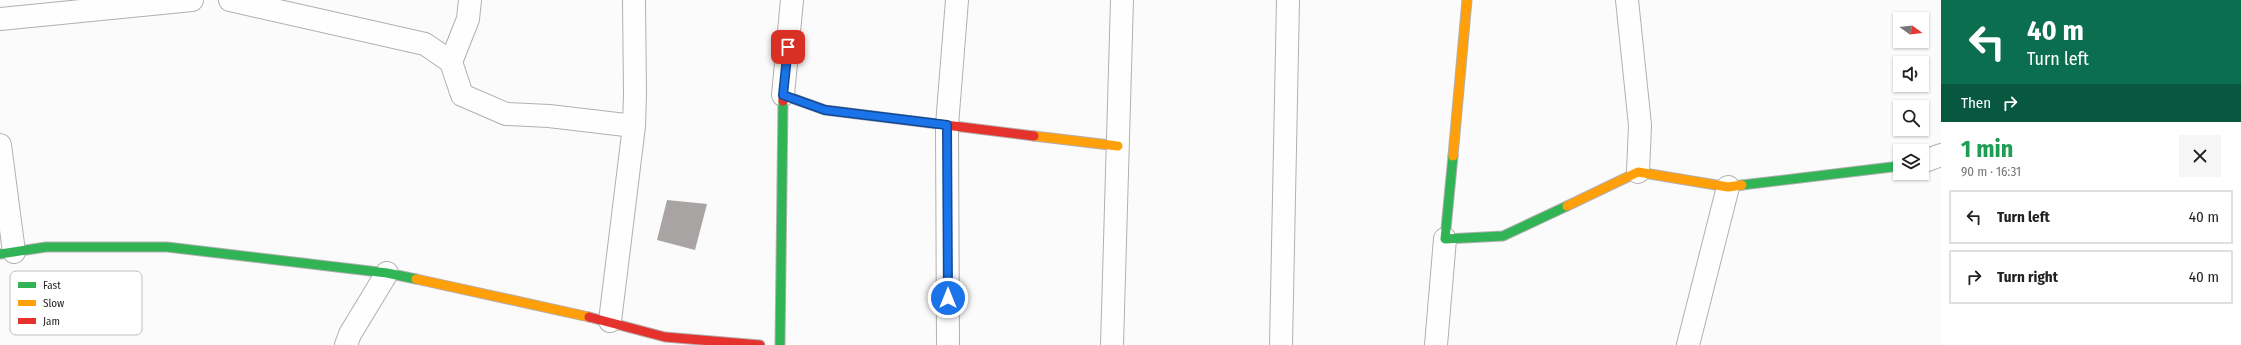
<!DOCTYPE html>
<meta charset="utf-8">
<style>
body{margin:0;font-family:"Fira Sans Condensed",sans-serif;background:#f6f6f6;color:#222;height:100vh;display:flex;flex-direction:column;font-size:15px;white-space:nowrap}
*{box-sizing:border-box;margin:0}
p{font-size:13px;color:#767676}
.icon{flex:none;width:22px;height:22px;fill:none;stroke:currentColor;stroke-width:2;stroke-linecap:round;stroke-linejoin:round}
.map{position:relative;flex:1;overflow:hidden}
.drawer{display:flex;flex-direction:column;background:#fff;width:300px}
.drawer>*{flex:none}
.top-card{background:#0b6e4f;color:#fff;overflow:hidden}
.needle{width:26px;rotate:105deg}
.fabs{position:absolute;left:1893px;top:12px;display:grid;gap:8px}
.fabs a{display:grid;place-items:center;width:36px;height:36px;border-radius:0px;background:#fff;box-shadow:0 1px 3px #0004;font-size:20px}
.pin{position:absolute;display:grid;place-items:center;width:34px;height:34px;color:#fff;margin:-17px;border-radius:8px;box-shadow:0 2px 6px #0006}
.me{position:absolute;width:44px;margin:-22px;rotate:0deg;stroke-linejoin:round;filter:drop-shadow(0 0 3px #0008)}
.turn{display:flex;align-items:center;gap:14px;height:84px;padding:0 20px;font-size:18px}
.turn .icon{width:52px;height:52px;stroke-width:2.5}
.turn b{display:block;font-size:28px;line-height:34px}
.then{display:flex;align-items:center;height:38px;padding:0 20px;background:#0003;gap:8px;font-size:15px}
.round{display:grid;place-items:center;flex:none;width:42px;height:42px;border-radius:0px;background:#f6f6f6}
.head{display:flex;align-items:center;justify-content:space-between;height:68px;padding:0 20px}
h1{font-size:24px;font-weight:700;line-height:30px;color:#1e9e55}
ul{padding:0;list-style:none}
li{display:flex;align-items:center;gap:12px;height:54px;margin:0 8px 6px;padding:0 12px;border:2px solid #e0e0e0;border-radius:0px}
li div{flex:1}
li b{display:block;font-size:15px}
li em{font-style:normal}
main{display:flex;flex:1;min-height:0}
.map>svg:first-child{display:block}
</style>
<main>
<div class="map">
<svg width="1941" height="345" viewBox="0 0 1941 345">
<rect width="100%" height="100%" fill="#fcfbfb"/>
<polygon fill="#a7a4a3" points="667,200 707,204 695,250 657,240"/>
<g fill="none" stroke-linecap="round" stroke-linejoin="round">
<g stroke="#b2afaf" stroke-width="24">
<g id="street">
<polyline points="230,0 425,44 451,62 462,95 506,114 549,116 634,126"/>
<polyline points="1627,0 1640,125 1638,172"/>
<polyline points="0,19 192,0"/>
<polyline points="451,62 468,19 470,0"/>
<polyline points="783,95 792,0"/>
<polyline points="0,145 14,252"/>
<polyline points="1922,162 1941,155"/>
<polyline points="610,321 634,126 635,94 634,0"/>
<polyline points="346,345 350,334 387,273"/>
<polyline points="948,345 947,125 957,0"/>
<polyline points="1112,345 1122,0"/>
<polyline points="1281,345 1288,0"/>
<polyline points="1436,345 1445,239"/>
<polyline points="1688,345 1728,187"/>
</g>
</g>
<g stroke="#b2afaf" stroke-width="11">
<g id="fast">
<polyline points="1453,156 1445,239 1503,236 1567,206"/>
<polyline points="1742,185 1900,166"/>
<polyline points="0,254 46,247 167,247 387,273 416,279"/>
<polyline points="780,345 783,101"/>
</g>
</g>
<g stroke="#b2afaf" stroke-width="11">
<g id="slow">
<polyline points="1034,136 1118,146"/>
<polyline points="1453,156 1467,0"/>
<polyline points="1567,206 1638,172 1728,187 1742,185"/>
<polyline points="416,279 589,317"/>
</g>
</g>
<g stroke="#b2afaf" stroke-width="11">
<g id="jam">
<polyline points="783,101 783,95 825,110 1034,136"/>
<polyline points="589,317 665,337 760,345"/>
</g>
</g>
<use href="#street" stroke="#fffefe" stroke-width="22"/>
<use href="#fast" stroke="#30b455" stroke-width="9"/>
<use href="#slow" stroke="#ff9f0a" stroke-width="9"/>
<use href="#jam" stroke="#e5322d" stroke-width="9"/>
</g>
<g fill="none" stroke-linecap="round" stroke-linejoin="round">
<g stroke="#114b97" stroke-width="10">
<polyline id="route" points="788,47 783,95 825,110 947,125 948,298"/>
</g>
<use href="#route" stroke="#1a73e8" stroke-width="7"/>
</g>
<rect x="10" y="271" width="132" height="64" rx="6" fill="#fff" stroke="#bfbebd" stroke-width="1"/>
<rect x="18" y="282" width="18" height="6" fill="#30b455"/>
<rect x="18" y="300" width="18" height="6" fill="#ff9f0a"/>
<rect x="18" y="318" width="18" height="6" fill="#e5322d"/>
<g font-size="11" fill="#2b2524">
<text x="43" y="289">Fast</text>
<text x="43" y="307">Slow</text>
<text x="43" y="325">Jam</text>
</g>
</svg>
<div class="fabs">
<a><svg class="needle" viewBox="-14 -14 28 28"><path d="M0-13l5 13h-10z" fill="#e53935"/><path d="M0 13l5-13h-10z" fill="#767676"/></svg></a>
<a><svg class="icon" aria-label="sound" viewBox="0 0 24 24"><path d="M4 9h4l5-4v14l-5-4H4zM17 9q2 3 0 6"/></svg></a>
<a><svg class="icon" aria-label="search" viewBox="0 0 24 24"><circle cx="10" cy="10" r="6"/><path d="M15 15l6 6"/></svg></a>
<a><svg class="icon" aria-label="layers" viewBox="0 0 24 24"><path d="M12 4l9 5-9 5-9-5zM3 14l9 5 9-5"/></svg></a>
</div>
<div class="pin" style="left:788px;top:47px;background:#d93025"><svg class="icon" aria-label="arrive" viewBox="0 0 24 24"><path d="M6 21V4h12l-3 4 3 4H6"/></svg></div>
<svg class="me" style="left:948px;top:298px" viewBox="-20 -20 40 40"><circle r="17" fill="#1a73e8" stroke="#fff" stroke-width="3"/><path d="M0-11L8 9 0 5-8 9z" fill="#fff"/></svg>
</div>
<section class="drawer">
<div class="top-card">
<div class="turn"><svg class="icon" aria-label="left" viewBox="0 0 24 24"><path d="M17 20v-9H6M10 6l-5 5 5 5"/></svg><div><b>40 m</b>Turn left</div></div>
<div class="then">Then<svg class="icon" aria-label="right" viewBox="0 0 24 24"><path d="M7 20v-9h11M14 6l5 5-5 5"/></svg></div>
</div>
<div class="head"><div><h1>1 min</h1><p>90 m · 16:31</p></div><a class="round"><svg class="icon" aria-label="close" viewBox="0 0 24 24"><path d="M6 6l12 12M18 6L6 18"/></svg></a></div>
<ul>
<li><svg class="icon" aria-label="left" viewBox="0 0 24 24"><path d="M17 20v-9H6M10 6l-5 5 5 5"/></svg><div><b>Turn left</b></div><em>40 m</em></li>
<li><svg class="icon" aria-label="right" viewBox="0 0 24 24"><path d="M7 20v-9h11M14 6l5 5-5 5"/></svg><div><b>Turn right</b></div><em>40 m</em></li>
</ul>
</section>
</main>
